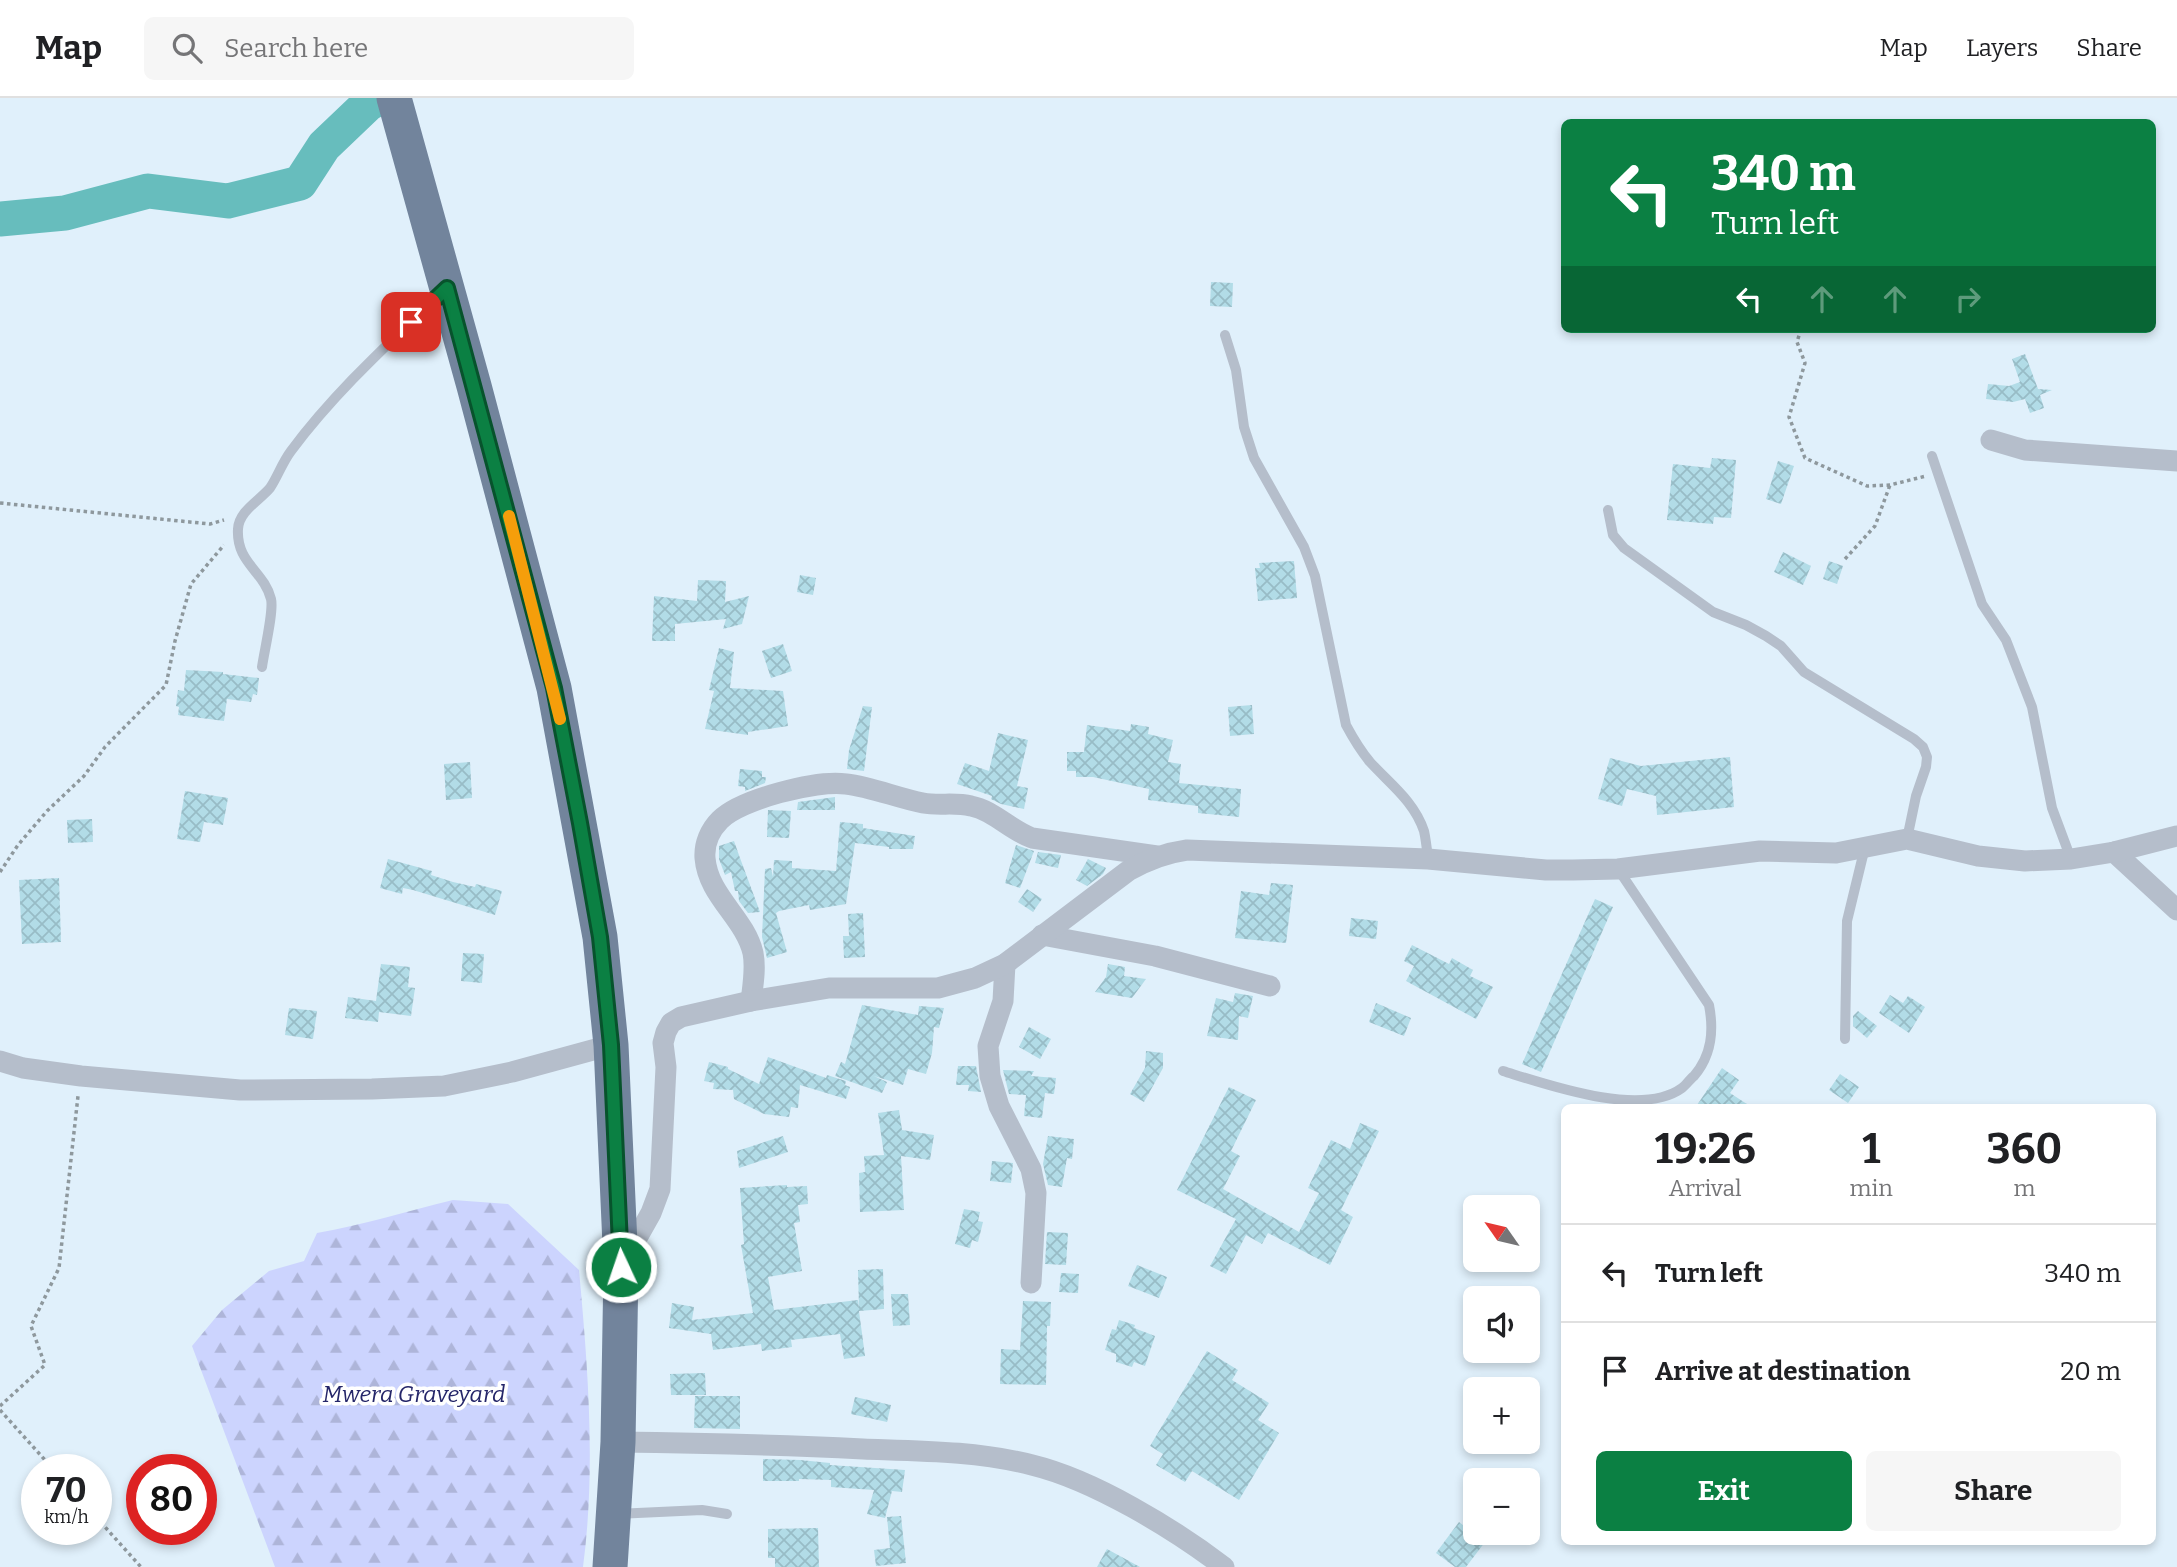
<!DOCTYPE html>
<meta charset="utf-8">
<style>
body{margin:0;font-family:Bitter,serif;background:#f6f6f6;color:#202124;height:100vh;display:flex;flex-direction:column;font-size:26px;white-space:nowrap}
*{box-sizing:border-box;margin:0}
p{font-size:23px;color:#757577}
.icon{flex:none;width:38px;height:38px;fill:none;stroke:currentColor;stroke-width:2;stroke-linecap:round;stroke-linejoin:round}
.map{position:relative;flex:1;overflow:hidden}
.panel{position:absolute;left:1561px;top:1006px;width:595px;height:441px;display:flex;flex-direction:column;background:#fff;border-radius:10px;box-shadow:0 4px 10px #0003}
.panel>*{flex:none}
.top-card{position:absolute;left:1561px;top:21px;width:595px;height:214px;border-radius:10px;box-shadow:0 4px 10px #0003;background:#0b8043;color:#fff;overflow:hidden}
.needle{width:46px;rotate:304deg}
.controls{position:absolute;left:1463px;top:1097px;display:grid;gap:14px}
.controls a{display:grid;place-items:center;width:77px;height:77px;border-radius:10px;background:#fff;box-shadow:0 4px 10px #0003;font-size:35px}
.speed{position:absolute;left:21px;top:1356px;display:flex;gap:14px;font-size:35px;font-weight:700;text-align:center}
.speed>*{display:grid;place-content:center;width:91px;height:91px;border-radius:50%;background:#fff;box-shadow:0 4px 10px #0003;line-height:1}
.speed small{font-size:18px;font-weight:400}
.speed .limit{border:10px solid #d22;background:#fff;color:#111}
.pin{position:absolute;display:grid;place-items:center;width:60px;height:60px;color:#fff;margin:-30px;border-radius:14px;box-shadow:0 4px 10px #0006}
.me{position:absolute;width:77px;margin:-38px;rotate:357deg;stroke-linejoin:round;filter:drop-shadow(0 0 5px #0008)}
.turn{display:flex;align-items:center;gap:24px;height:147px;padding:0 35px;font-size:32px}
.turn .icon{width:91px;height:91px;stroke-width:2.5}
.turn b{display:block;font-size:49px;line-height:60px}
.lanes{display:flex;align-items:center;height:66px;padding:0 35px;background:#0003;justify-content:center;gap:35px;direction:ltr}
.lanes .off{opacity:.35}
.eta{display:flex;justify-content:space-evenly;align-items:center;height:119px;text-align:center}
.eta b{font-size:42px;font-weight:700;line-height:49px}
.button{display:flex;gap:14px;margin-top:auto;padding:14px 35px}
.button a{flex:1;height:80px;border-radius:10px;background:#0b8043;color:#fff;font-size:28px;font-weight:700;line-height:80px;text-align:center}
.button a+a{background:#f6f6f6;color:#202124}
ul{padding:0;list-style:none}
li{display:flex;align-items:center;gap:21px;height:98px;padding:0 35px;border-top:2px solid #e0e0e0}
li div{flex:1}
li b{display:block;font-size:26px}
li em{font-style:normal}
header{display:flex;align-items:center;gap:42px;box-sizing:border-box;height:98px;padding:0 35px;background:#fff;border-bottom:2px solid #e0e0e0}
header strong{font-size:33px}
nav{display:flex;gap:38px;margin-inline-start:auto;font-size:24px}
.search{width:490px;height:63px;background:#f6f6f6;display:flex;align-items:center;gap:18px;box-sizing:border-box;padding:0 24px;border-radius:10px;color:#757577;font-size:26px}
.map>svg:first-child{display:block}
</style>
<header>
<strong>Map</strong>
<div class="search"><svg class="icon" aria-label="search" viewBox="0 0 24 24"><circle cx="10" cy="10" r="6"/><path d="M15 15l6 6"/></svg>Search here</div>
<nav><a>Map</a><a>Layers</a><a>Share</a></nav>
</header>
<div class="map">
<svg width="2177" height="1469" viewBox="0 0 2177 1469">
<defs>
<pattern id="forest-firs" width="22" height="20" patternUnits="userSpaceOnUse" patternTransform="scale(1.75)"><rect width="22" height="20" fill="#ccd4fe"/><path d="M5 1l3.5 6h-7zM16 11l3.5 6h-7z" fill="#aeb5d9"/></pattern>
<pattern id="building-cross-hatch" width="8" height="8" patternUnits="userSpaceOnUse" patternTransform="scale(1.75)"><rect width="8" height="8" fill="#b2dce7"/><path d="M0 0l8 8M0 8l8-8" fill="none" stroke="#98bcc6"/></pattern>
</defs>
<rect width="100%" height="100%" fill="#f3fafe"/>
<path fill="#e0f0fb" fill-rule="evenodd" d="M0 0H2177V1469H0ZM1564 24H2152V231H1564ZM1564 1010H2152V1444H1564ZM1475 1110H1528V1162H1475ZM1475 1200H1528V1253H1475ZM1475 1292H1528V1344H1475ZM37 1372H96V1432H37ZM142 1372H201V1432H142ZM1475 1382H1528V1435H1475Z"/>
<path fill="url(#forest-firs)" d="M453 1102 508 1106 579 1172C588 1270 596 1371 583 1469H275L192 1248 222 1212 269 1173 304 1163 317 1135C363 1127 407 1113 453 1102Z"/>
<g fill="none" stroke-linecap="round" stroke-linejoin="round">
<polyline stroke="#67bdbd" stroke-width="35" points="0,121 65,115 148,93 228,103 300,85 324,48 368,6 375,2"/>
</g>
<g fill="url(#building-cross-hatch)">
<polygon points="1211,184 1233,185 1232,209 1210,208"/>
<polygon points="2025,256 2038,291 2052,292 2040,297 2044,310 2030,315 2025,301 2013,304 1986,301 1988,286 2009,288 2020,284 2012,261"/>
<polygon points="1712,360 1736,362 1731,420 1714,419 1713,426 1667,422 1673,366 1710,370"/>
<polygon points="1778,363 1794,368 1781,406 1766,401"/>
<polygon points="1783,454 1811,468 1803,487 1774,474"/>
<polygon points="1294,463 1297,500 1258,503 1255,470 1260,470 1259,465"/>
<polygon points="1829,463 1843,468 1837,486 1823,481"/>
<polygon points="800,477 816,480 813,497 797,494"/>
<polygon points="698,482 726,483 725,504 749,498 742,526 723,531 726,521 675,526 675,543 652,543 654,498 697,503"/>
<polygon points="783,546 792,573 771,580 762,553"/>
<polygon points="719,550 734,554 730,590 783,593 788,628 748,634 748,637 705,631 714,593 709,592"/>
<polygon points="186,572 223,574 223,576 259,580 257,597 253,596 251,604 227,601 224,623 178,617 179,609 176,608 178,592 184,593"/>
<polygon points="1252,607 1254,636 1230,638 1228,609"/>
<polygon points="863,608 872,609 864,673 847,671 849,652"/>
<polygon points="1131,626 1149,629 1148,636 1173,642 1168,664 1181,666 1179,685 1241,691 1239,719 1198,715 1198,708 1148,702 1149,691 1093,679 1076,679 1076,673 1067,673 1067,654 1084,654 1087,627 1130,633"/>
<polygon points="998,635 1028,642 1017,688 1028,690 1024,711 1001,706 991,701 992,698 957,686 965,665 989,673"/>
<polygon points="1730,659 1734,709 1657,717 1656,698 1627,691 1622,708 1598,701 1610,660 1641,668"/>
<polygon points="470,664 472,700 446,702 444,666"/>
<polygon points="740,671 762,673 762,679 766,679 765,685 745,693 745,689 738,688"/>
<polygon points="185,693 228,700 223,727 204,724 200,744 177,741"/>
<polygon points="835,699 835,712 797,712 798,704"/>
<polygon points="768,712 791,713 789,740 767,739"/>
<polygon points="92,721 93,744 68,745 67,722"/>
<polygon points="840,724 863,726 863,730 915,738 913,751 889,751 889,749 855,745 846,806 810,812 809,807 779,813 776,815 787,854 767,860 762,839 765,771 771,770 773,779 774,762 792,763 792,770 836,773"/>
<polygon points="734,743 740,760 760,814 748,815 739,803 738,793 735,793 731,774 725,777 719,761 719,748"/>
<polygon points="1016,747 1034,753 1020,790 1005,785"/>
<polygon points="1038,754 1061,757 1058,770 1035,765"/>
<polygon points="388,761 432,773 431,777 453,784 475,789 476,786 502,793 495,817 413,792 403,790 402,796 380,790"/>
<polygon points="1088,761 1106,770 1103,776 1087,788 1076,782"/>
<polygon points="59,780 61,844 22,846 19,782"/>
<polygon points="1271,785 1293,787 1286,845 1235,840 1241,793 1269,797"/>
<polygon points="1027,791 1042,801 1033,814 1018,804"/>
<polygon points="1595,801 1613,809 1541,974 1522,966"/>
<polygon points="863,815 865,859 844,860 843,838 849,838 848,816"/>
<polygon points="1351,820 1378,823 1376,841 1349,838"/>
<polygon points="1412,847 1449,866 1452,860 1473,872 1470,878 1493,889 1476,921 1406,883 1414,868 1404,863"/>
<polygon points="463,855 484,856 482,885 461,883"/>
<polygon points="381,866 410,869 408,889 415,890 411,918 379,914 378,924 345,920 348,899 376,903"/>
<polygon points="1108,866 1125,869 1124,878 1146,881 1132,900 1095,894 1106,879"/>
<polygon points="1235,895 1253,898 1248,920 1239,918 1238,942 1207,938 1216,900 1233,904"/>
<polygon points="1890,897 1903,905 1908,898 1925,909 1909,935 1879,915"/>
<polygon points="1376,905 1411,920 1404,938 1369,924"/>
<polygon points="862,907 918,917 919,908 944,910 939,930 934,929 932,955 926,976 908,971 903,987 874,978 887,984 882,995 835,978 841,964 845,966"/>
<polygon points="289,910 317,913 313,941 285,937"/>
<polygon points="1858,913 1877,928 1867,940 1853,928 1853,918"/>
<polygon points="1029,929 1051,941 1040,961 1019,949"/>
<polygon points="1146,953 1163,955 1163,970 1144,1004 1130,996 1145,970"/>
<polygon points="768,959 826,980 827,977 846,983 845,987 850,989 846,1001 800,987 798,1010 791,1009 789,1019 764,1016 734,1001 733,992 713,991 714,985 704,983 709,964 728,969 728,971 759,986"/>
<polygon points="958,968 976,968 981,994 968,993 969,987 956,987"/>
<polygon points="1722,970 1739,982 1730,995 1753,1010 1695,1010"/>
<polygon points="1003,972 1034,973 1031,978 1056,980 1054,996 1045,995 1042,1020 1024,1018 1026,997 1009,996"/>
<polygon points="1840,976 1859,989 1848,1005 1829,992"/>
<polygon points="1229,989 1256,1002 1231,1053 1240,1058 1223,1091 1299,1134 1319,1095 1308,1090 1331,1042 1350,1051 1360,1025 1379,1033 1341,1112 1353,1119 1330,1167 1268,1135 1262,1146 1246,1137 1226,1176 1210,1168 1236,1121 1177,1092"/>
<polygon points="899,1012 902,1032 934,1037 930,1062 901,1058 904,1112 860,1114 859,1075 865,1074 864,1058 884,1057 878,1015"/>
<polygon points="783,1038 788,1054 739,1070 737,1053"/>
<polygon points="1048,1038 1074,1041 1072,1061 1067,1060 1062,1089 1048,1087 1043,1066"/>
<polygon points="992,1063 1013,1065 1011,1085 990,1083"/>
<polygon points="787,1087 787,1089 807,1088 808,1106 798,1107 800,1124 794,1125 802,1173 768,1179 774,1212 858,1202 859,1210 858,1172 883,1171 884,1211 859,1213 865,1258 844,1261 840,1236 791,1242 792,1249 762,1253 761,1246 713,1252 711,1236 669,1230 672,1205 694,1209 692,1222 753,1215 741,1147 744,1146 740,1090"/>
<polygon points="964,1111 980,1114 978,1123 983,1124 978,1144 972,1142 970,1150 955,1146"/>
<polygon points="1047,1134 1068,1135 1066,1167 1045,1166"/>
<polygon points="1137,1167 1167,1179 1159,1200 1128,1188"/>
<polygon points="1061,1175 1079,1176 1078,1195 1059,1194"/>
<polygon points="891,1196 908,1196 910,1227 893,1228"/>
<polygon points="1023,1203 1051,1204 1050,1228 1047,1228 1046,1287 1000,1286 1001,1251 1020,1252"/>
<polygon points="1119,1222 1135,1227 1134,1230 1155,1238 1145,1268 1134,1264 1132,1269 1116,1264 1116,1256 1105,1252 1112,1231 1116,1232"/>
<polygon points="1207,1253 1238,1272 1232,1282 1269,1305 1258,1322 1279,1335 1239,1402 1192,1373 1185,1384 1156,1367 1163,1356 1150,1348"/>
<polygon points="705,1275 706,1297 671,1297 670,1276"/>
<polygon points="695,1298 740,1298 740,1331 694,1330"/>
<polygon points="855,1299 891,1307 887,1324 851,1316"/>
<polygon points="763,1361 800,1362 830,1365 830,1367 905,1372 902,1394 892,1393 885,1420 867,1416 874,1392 831,1389 831,1382 799,1381 799,1383 763,1383"/>
<polygon points="901,1418 906,1465 876,1468 874,1452 890,1450 887,1419"/>
<polygon points="1459,1424 1485,1444 1466,1469 1455,1469 1436,1455"/>
<polygon points="818,1430 819,1469 775,1469 775,1460 768,1460 768,1431"/>
<polygon points="1107,1451 1140,1469 1097,1469"/>
</g>
<g fill="none" stroke-linecap="round" stroke-linejoin="round">
<g stroke="#8e989d" stroke-width="3.5" stroke-dasharray="3.5 3.5" stroke-linecap="butt">
<polyline points="1801,231 1797,244 1805,265 1789,319 1805,360 1867,388 1890,387 1926,378"/>
<polyline points="0,405 210,426 224,422"/>
<polyline points="1845,461 1875,428 1890,387"/>
<polyline points="0,774 18,747 47,713 84,678 105,649 166,587 175,543 191,486 224,447"/>
<polyline points="0,1308 45,1267 31,1228 59,1170 78,998"/>
<polyline points="0,1312 54,1372"/>
<polyline points="96,1419 141,1469"/>
</g>
<g stroke="#b5becb" stroke-width="10">
<path d="M1225 237 1236 272 1244 329 1254 360 1304 449 1315 478 1346 627C1353 640 1360 652 1370 664 1390 686 1414 703 1424 733 1426 742 1427 752 1428 761"/>
<polyline points="1932,358 1982,506 2006,542 2032,609 2052,710 2071,761"/>
<polyline points="1608,412 1613,437 1624,450 1713,514 1746,527 1766,538 1781,548 1804,574 1914,641 1923,649 1927,659 1926,669 1916,698 1907,741"/>
<path d="M262 569C264 554 274 513 271 501 264 473 236 465 238 431 239 413 259 403 270 390 278 378 282 365 291 353 334 295 389 245 441 195"/>
<polyline points="1845,941 1847,823 1865,749"/>
<path d="M1503 973C1548 987 1641 1020 1682 990 1686 987 1690 981 1694 978 1712 957 1714 933 1709 907L1618 771"/>
<polyline points="616,1416 702,1412 727,1416"/>
</g>
<g stroke="#b5becb" stroke-width="21">
<polyline points="1991,342 2025,352 2177,363"/>
<polyline points="2114,754 2177,812"/>
<polyline points="1042,837 1155,858 1270,888"/>
<polyline points="1005,866 1003,903 988,948 990,978 999,1008 1031,1071 1036,1095 1031,1185"/>
<path d="M751 903C753 887 756 870 753 855 745 820 708 798 705 760 704 746 710 732 720 722 741 701 816 682 846 686 872 689 897 700 923 705 939 708 955 704 971 708 993 712 1010 732 1032 740L1157 758"/>
<polyline points="0,963 23,970 81,978 240,992 372,991 444,988 512,974 611,947"/>
<path d="M624 1163 651 1115 660 1091 666 969 663 945 666 934 671 925 681 919 751 903 829 890H938L975 880 1005 866 1128 773C1147 762 1165 755 1187 752L1428 761 1546 772H1573L1618 771 1760 753 1836 755 1907 741 1978 758 2025 763 2071 761 2114 754 2177 738"/>
<path d="M618 1344C700 1345 781 1347 863 1351 920 1353 977 1353 1032 1367 1094 1382 1174 1431 1224 1469"/>
</g>
<polyline stroke="#72849c" stroke-width="35" points="394,0 474,288 554,590 600,839 611,947 621,1169 618,1344 610,1469"/>
</g>
<g fill="none" stroke-linecap="round" stroke-linejoin="round">
<g stroke="#07532c" stroke-width="18">
<polyline id="route" points="411,224 447,190 554,590 580,725 600,839 611,947 621,1169"/>
</g>
<use href="#route" stroke="#0b8043" stroke-width="12"/>
<polyline stroke="#f59e0b" stroke-width="12" points="509,418 560,621"/>
</g>
<g text-anchor="middle" dominant-baseline="central" stroke-width="7" stroke-linejoin="round" paint-order="stroke">
<g font-size="23" font-style="italic" fill="#252669" stroke="#fff">
<text x="414" y="1296">Mwera Graveyard</text>
</g>
</g>
</svg>
<div class="controls">
<a><svg class="needle" viewBox="-14 -14 28 28"><path d="M0-13l5 13h-10z" fill="#e53935"/><path d="M0 13l5-13h-10z" fill="#757577"/></svg></a>
<a><svg class="icon" aria-label="sound" viewBox="0 0 24 24"><path d="M4 9h4l5-4v14l-5-4H4zM17 9q2 3 0 6"/></svg></a>
<a>+</a>
<a>−</a>
</div>
<div class="speed"><div>70<small>km/h</small></div><div class="limit">80</div></div>
<div class="pin" style="left:411px;top:224px;background:#d93025"><svg class="icon" aria-label="arrive" viewBox="0 0 24 24"><path d="M6 21V4h12l-3 4 3 4H6"/></svg></div>
<svg class="me" style="left:621px;top:1169px" viewBox="-20 -20 40 40"><circle r="17" fill="#0b8043" stroke="#fff" stroke-width="3"/><path d="M0-11L8 9 0 5-8 9z" fill="#fff"/></svg>
<div class="top-card">
<div class="turn"><svg class="icon" aria-label="left" viewBox="0 0 24 24"><path d="M17 20v-9H6M10 6l-5 5 5 5"/></svg><div><b>340 m</b>Turn left</div></div>
<div class="lanes"><svg class="icon" aria-label="left" viewBox="0 0 24 24"><path d="M17 20v-9H6M10 6l-5 5 5 5"/></svg><svg class="icon off" aria-label="ahead" viewBox="0 0 24 24"><path d="M12 20V5M6 11l6-6 6 6"/></svg><svg class="icon off" aria-label="ahead" viewBox="0 0 24 24"><path d="M12 20V5M6 11l6-6 6 6"/></svg><svg class="icon off" aria-label="right" viewBox="0 0 24 24"><path d="M7 20v-9h11M14 6l5 5-5 5"/></svg></div>
</div>
<section class="panel">
<div class="eta">
<div><b>19:26</b><p>Arrival</p></div>
<div><b>1</b><p>min</p></div>
<div><b>360</b><p>m</p></div>
</div>
<ul>
<li><svg class="icon" aria-label="left" viewBox="0 0 24 24"><path d="M17 20v-9H6M10 6l-5 5 5 5"/></svg><div><b>Turn left</b></div><em>340 m</em></li>
<li><svg class="icon" aria-label="arrive" viewBox="0 0 24 24"><path d="M6 21V4h12l-3 4 3 4H6"/></svg><div><b>Arrive at destination</b></div><em>20 m</em></li>
</ul>
<div class="button"><a>Exit</a><a>Share</a></div>
</section>
</div>
